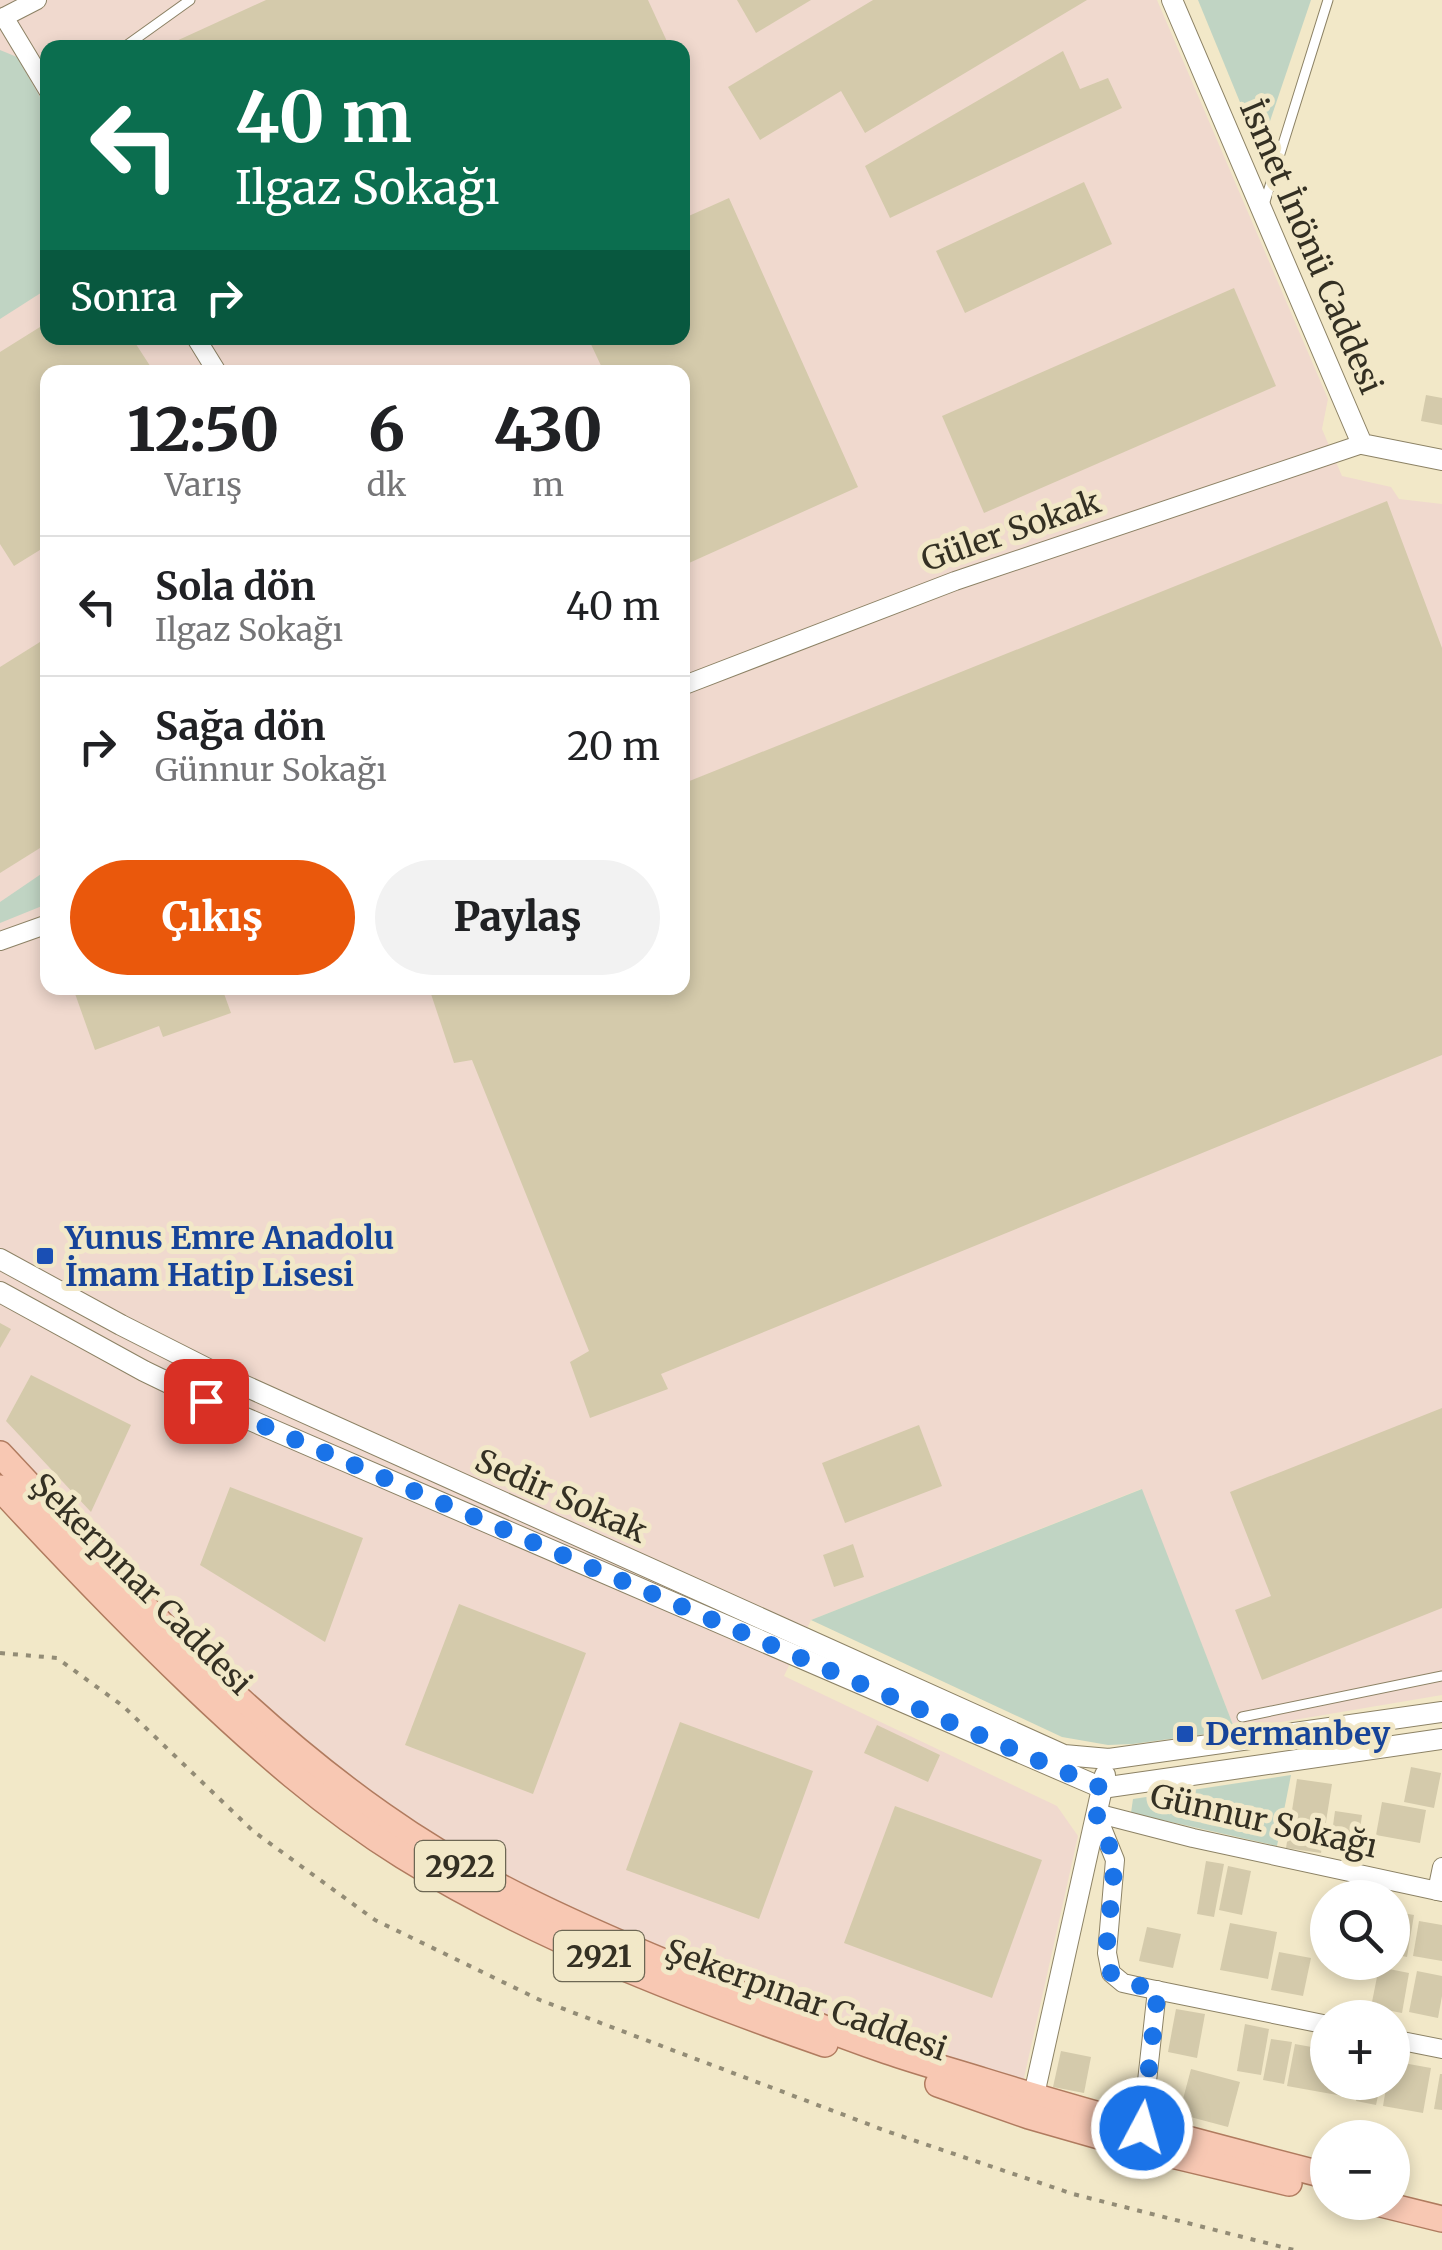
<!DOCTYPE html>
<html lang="tr">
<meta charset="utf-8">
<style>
body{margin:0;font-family:Merriweather,serif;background:#f2f2f2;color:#202124;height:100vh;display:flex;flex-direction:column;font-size:38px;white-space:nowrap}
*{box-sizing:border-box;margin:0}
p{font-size:32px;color:#757577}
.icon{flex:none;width:55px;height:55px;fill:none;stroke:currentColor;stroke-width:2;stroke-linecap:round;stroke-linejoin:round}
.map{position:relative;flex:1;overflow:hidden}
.details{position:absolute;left:40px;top:365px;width:650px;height:630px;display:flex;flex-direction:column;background:#fff;border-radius:20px;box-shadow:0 5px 15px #0003}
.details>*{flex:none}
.banner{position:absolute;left:40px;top:40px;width:650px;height:305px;border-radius:20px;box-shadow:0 5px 15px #0003;background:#0b6e4f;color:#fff;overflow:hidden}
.buttons{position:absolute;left:1310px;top:1880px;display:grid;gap:20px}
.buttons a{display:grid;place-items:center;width:100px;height:100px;border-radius:50%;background:#fff;box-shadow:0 5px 15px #0003;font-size:50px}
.pin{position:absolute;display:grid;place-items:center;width:85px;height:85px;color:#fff;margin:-42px;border-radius:20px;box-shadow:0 5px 15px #0006}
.me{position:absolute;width:110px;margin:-55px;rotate:6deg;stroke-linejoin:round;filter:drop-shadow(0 0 8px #0008)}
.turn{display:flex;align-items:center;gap:35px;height:210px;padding:0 30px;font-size:45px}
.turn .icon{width:130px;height:130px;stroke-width:2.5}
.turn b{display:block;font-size:70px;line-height:85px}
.then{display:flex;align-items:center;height:95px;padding:0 30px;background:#0003;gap:20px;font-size:38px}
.eta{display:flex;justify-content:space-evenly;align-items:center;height:170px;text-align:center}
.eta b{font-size:60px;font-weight:800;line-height:70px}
.primary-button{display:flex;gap:20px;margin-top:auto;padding:20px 30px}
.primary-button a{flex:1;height:115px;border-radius:60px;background:#ea580c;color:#fff;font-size:40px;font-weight:800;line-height:115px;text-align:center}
.primary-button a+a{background:#f2f2f2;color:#202124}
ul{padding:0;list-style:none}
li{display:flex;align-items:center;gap:30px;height:140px;padding:0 30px;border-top:2px solid #e0e0e0}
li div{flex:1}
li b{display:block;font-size:38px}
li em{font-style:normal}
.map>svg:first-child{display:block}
</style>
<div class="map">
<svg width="1442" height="2250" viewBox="0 0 1442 2250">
<rect width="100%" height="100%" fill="#f2e8c8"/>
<path fill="#f0d9ce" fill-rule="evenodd" d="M0 0H1157L1328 399 1322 429 1342 476 1391 487 1399 499 1442 504V1695L1235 1730 1141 1489 811 1620 784 1676 1057 1806 1078 1836 1022 2087 727 2001 433 1860 0 1472ZM48 48H682V338H48ZM48 372H682V988H48Z"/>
<g fill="#c0d4c3">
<polygon points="1198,0 1311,0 1268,127 1251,129"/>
<polygon points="0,50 17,57 47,109 47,289 0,319"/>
<polygon points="47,870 47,904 0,923 0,902"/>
<polygon points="1142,1489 1235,1730 1133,1744 1108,1745 1062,1737 811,1620"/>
<polygon points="1291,1775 1277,1846 1131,1813 1133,1799"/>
</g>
<g fill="#d4caab">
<polygon points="266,0 648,0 670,48 161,48"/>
<polygon points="737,0 811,0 756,33"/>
<polygon points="873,0 1087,0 865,133 841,91 760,140 728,87"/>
<polygon points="1063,51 1080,89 1108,78 1122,108 890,218 865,166"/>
<polygon points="1084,182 1112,244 965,313 936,251"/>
<polygon points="729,198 858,487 689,563 682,548 682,372 604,372 588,338 682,338 682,219"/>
<polygon points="1234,288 1276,386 984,513 942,416"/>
<polygon points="48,322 48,338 132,338 154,372 48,372 48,545 14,566 0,544 0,352"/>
<polygon points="1426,395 1442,398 1442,425 1421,421"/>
<polygon points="1387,501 1442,648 1442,1055 661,1374 668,1389 590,1418 570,1362 589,1351 472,1060 454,1063 429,988 682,988 682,784"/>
<polygon points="48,637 48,843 0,873 0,667"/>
<polygon points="73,988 222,988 231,1013 163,1037 159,1026 95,1050"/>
<polygon points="0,1323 11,1329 0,1348"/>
<polygon points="31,1375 131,1425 91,1512 6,1421"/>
<polygon points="1442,1408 1442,1608 1262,1680 1235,1610 1271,1596 1230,1492"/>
<polygon points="919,1425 942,1486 845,1523 822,1463"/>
<polygon points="230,1487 363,1538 325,1642 200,1565"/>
<polygon points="853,1544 864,1577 834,1587 823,1555"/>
<polygon points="459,1604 586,1653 533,1794 405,1745"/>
<polygon points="680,1722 813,1771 759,1919 626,1870"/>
<polygon points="877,1725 940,1755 928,1782 864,1753"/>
<polygon points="1411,1767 1441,1773 1434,1808 1404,1802"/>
<polygon points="1297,1779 1332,1784 1321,1853 1286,1848"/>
<polygon points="1382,1802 1426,1810 1420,1843 1376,1835"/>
<polygon points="895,1806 1042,1860 992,1998 844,1943"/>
<polygon points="1335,1811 1362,1815 1357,1851 1330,1847"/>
<polygon points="1206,1861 1224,1864 1214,1917 1197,1914"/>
<polygon points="1228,1866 1251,1871 1242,1915 1219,1910"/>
<polygon points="1392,1911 1414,1915 1407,1957 1392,1954"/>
<polygon points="1419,1921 1442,1925 1442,1961 1413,1956"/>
<polygon points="1230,1923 1277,1932 1268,1979 1220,1970"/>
<polygon points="1147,1927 1181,1934 1173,1968 1139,1961"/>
<polygon points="1279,1952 1311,1958 1303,1996 1271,1990"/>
<polygon points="1379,1967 1409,1973 1402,2013 1371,2007"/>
<polygon points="1417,1971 1442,1976 1442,1996 1438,2018 1409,2012"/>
<polygon points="1176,2009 1205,2014 1197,2058 1168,2052"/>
<polygon points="1245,2024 1269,2029 1261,2075 1237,2071"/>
<polygon points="1271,2039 1292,2042 1284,2084 1263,2080"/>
<polygon points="1295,2044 1328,2050 1328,2082 1357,2082 1354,2098 1287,2086"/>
<polygon points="1061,2051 1091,2057 1084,2093 1053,2087"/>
<polygon points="1392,2061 1431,2068 1423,2113 1383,2106 1387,2082 1392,2082"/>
<polygon points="1191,2069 1240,2082 1228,2127 1179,2114"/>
<polygon points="1440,2074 1442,2074 1442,2110 1434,2109"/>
<polygon points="1360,2082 1381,2082 1376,2105 1356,2101"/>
</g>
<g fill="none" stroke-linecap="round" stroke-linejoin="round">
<g stroke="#8c8265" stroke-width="11">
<g id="service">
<polyline points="123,48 190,0"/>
<polyline points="1263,208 1328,0"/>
<polyline points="1242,1717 1442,1676"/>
</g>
</g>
<g stroke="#8c8265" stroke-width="20">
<g id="minor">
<polyline points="4,17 48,90"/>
<polyline points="0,19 37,0"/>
<polyline points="196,338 217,372"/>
<polyline points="682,686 955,581 1362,444"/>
<polyline points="0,941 48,924"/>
<polyline points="1096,1813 1115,1860 1107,1953 1111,1973 1123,1983 1141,1987 1328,2025"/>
<polyline points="1096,1813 1193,1838 1442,1892"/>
<polyline points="1437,1891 1442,1867"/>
<polyline points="1392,2039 1442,2049"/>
<polyline points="1142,2127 1157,1990"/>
</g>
</g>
<g stroke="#8c8265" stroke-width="22">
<g id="tertiary">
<polyline points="1172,0 1362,444 1442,460"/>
<polyline points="0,1259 121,1325 212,1371 1064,1755 1109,1759 1442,1712"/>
<polyline points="0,1292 144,1371 206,1401 1102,1788 1442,1739"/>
<polyline points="1031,2108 1105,1775"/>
</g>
</g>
<g stroke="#b07b5f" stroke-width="28">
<g id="primary">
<path d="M0 1454C120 1582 238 1714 382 1815 472 1879 570 1923 671 1965 742 1995 814 2026 887 2051 919 2062 952 2071 984 2081 1097 2116 1212 2146 1328 2176"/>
<path d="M0 1488C62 1555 125 1621 191 1684 257 1747 325 1807 403 1856 532 1936 682 1994 825 2044"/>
<polyline points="938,2084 1029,2116 1134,2146 1289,2183"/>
<polyline points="1373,2202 1442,2219"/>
</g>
</g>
<polyline stroke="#938c76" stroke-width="4" stroke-dasharray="5 8" stroke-linecap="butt" points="0,1653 57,1658 123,1706 253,1831 375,1920 540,2000 889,2132 1073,2194 1294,2250"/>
<use href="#service" stroke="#fff" stroke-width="9"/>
<use href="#minor" stroke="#fff" stroke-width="18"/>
<use href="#tertiary" stroke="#fff" stroke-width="20"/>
<use href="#primary" stroke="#f8c8b3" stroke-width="25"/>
</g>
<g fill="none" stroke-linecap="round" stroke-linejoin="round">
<polyline stroke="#1a73e8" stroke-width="18" stroke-dasharray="0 32.4" points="206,1401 1102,1788 1096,1813 1115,1860 1106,1953 1111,1973 1124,1982 1158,1990 1142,2128"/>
</g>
<g fill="#1a4fb4" stroke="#f2e8c8" stroke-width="4">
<rect x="35" y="1246" width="20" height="20" rx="5"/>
<rect x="1175" y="1724" width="20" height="20" rx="5"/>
</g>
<g text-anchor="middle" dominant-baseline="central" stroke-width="10" stroke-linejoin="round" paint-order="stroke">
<g fill="#f2e8c8" stroke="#6d6754" stroke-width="2.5">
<rect x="415" y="1841" width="90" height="50" rx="8"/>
<rect x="554" y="1931" width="90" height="50" rx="8"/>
</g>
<g font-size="30" font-weight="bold" fill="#343023">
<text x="460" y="1866">2922</text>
<text x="599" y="1956">2921</text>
</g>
<g font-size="32" fill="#343023" stroke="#f2e8c8">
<text transform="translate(1311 247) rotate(67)">İsmet İnönü Caddesi</text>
<text transform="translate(1011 531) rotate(-19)">Güler Sokak</text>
<text transform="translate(561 1496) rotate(24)">Sedir Sokak</text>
<text transform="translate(141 1584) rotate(45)">Şekerpınar Caddesi</text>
<text transform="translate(1264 1821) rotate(13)">Günnur Sokağı</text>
<text transform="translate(806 2000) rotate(20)">Şekerpınar Caddesi</text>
</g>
<g font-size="32" font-weight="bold" fill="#164399" stroke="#f2e8c8" text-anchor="start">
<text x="65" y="1238">Yunus Emre Anadolu<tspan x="65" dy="37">İmam Hatip Lisesi</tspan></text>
<text x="1205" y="1734">Dermanbey</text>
</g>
</g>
</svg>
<div class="buttons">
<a><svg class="icon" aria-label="search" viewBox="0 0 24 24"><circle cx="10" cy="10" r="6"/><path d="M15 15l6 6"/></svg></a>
<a>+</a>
<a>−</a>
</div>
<div class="pin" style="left:206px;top:1401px;background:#d93025"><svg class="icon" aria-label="arrive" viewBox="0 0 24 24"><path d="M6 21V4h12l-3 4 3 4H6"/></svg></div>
<svg class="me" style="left:1142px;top:2128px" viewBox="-20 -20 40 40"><circle r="17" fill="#1a73e8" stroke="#fff" stroke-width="3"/><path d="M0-11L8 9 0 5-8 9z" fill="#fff"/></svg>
<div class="banner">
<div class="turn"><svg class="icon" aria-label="left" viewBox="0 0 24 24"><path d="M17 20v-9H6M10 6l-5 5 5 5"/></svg><div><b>40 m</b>Ilgaz Sokağı</div></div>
<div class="then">Sonra<svg class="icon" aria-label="right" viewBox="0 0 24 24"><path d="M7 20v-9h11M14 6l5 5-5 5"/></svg></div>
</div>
<section class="details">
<div class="eta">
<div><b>12:50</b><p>Varış</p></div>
<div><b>6</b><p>dk</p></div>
<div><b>430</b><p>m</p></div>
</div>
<ul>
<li><svg class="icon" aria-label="left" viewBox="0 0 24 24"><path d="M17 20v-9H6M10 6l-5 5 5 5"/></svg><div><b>Sola dön</b><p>Ilgaz Sokağı</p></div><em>40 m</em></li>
<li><svg class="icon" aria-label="right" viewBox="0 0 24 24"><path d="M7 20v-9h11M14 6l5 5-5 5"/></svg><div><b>Sağa dön</b><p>Günnur Sokağı</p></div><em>20 m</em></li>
</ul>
<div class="primary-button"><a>Çıkış</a><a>Paylaş</a></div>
</section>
</div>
